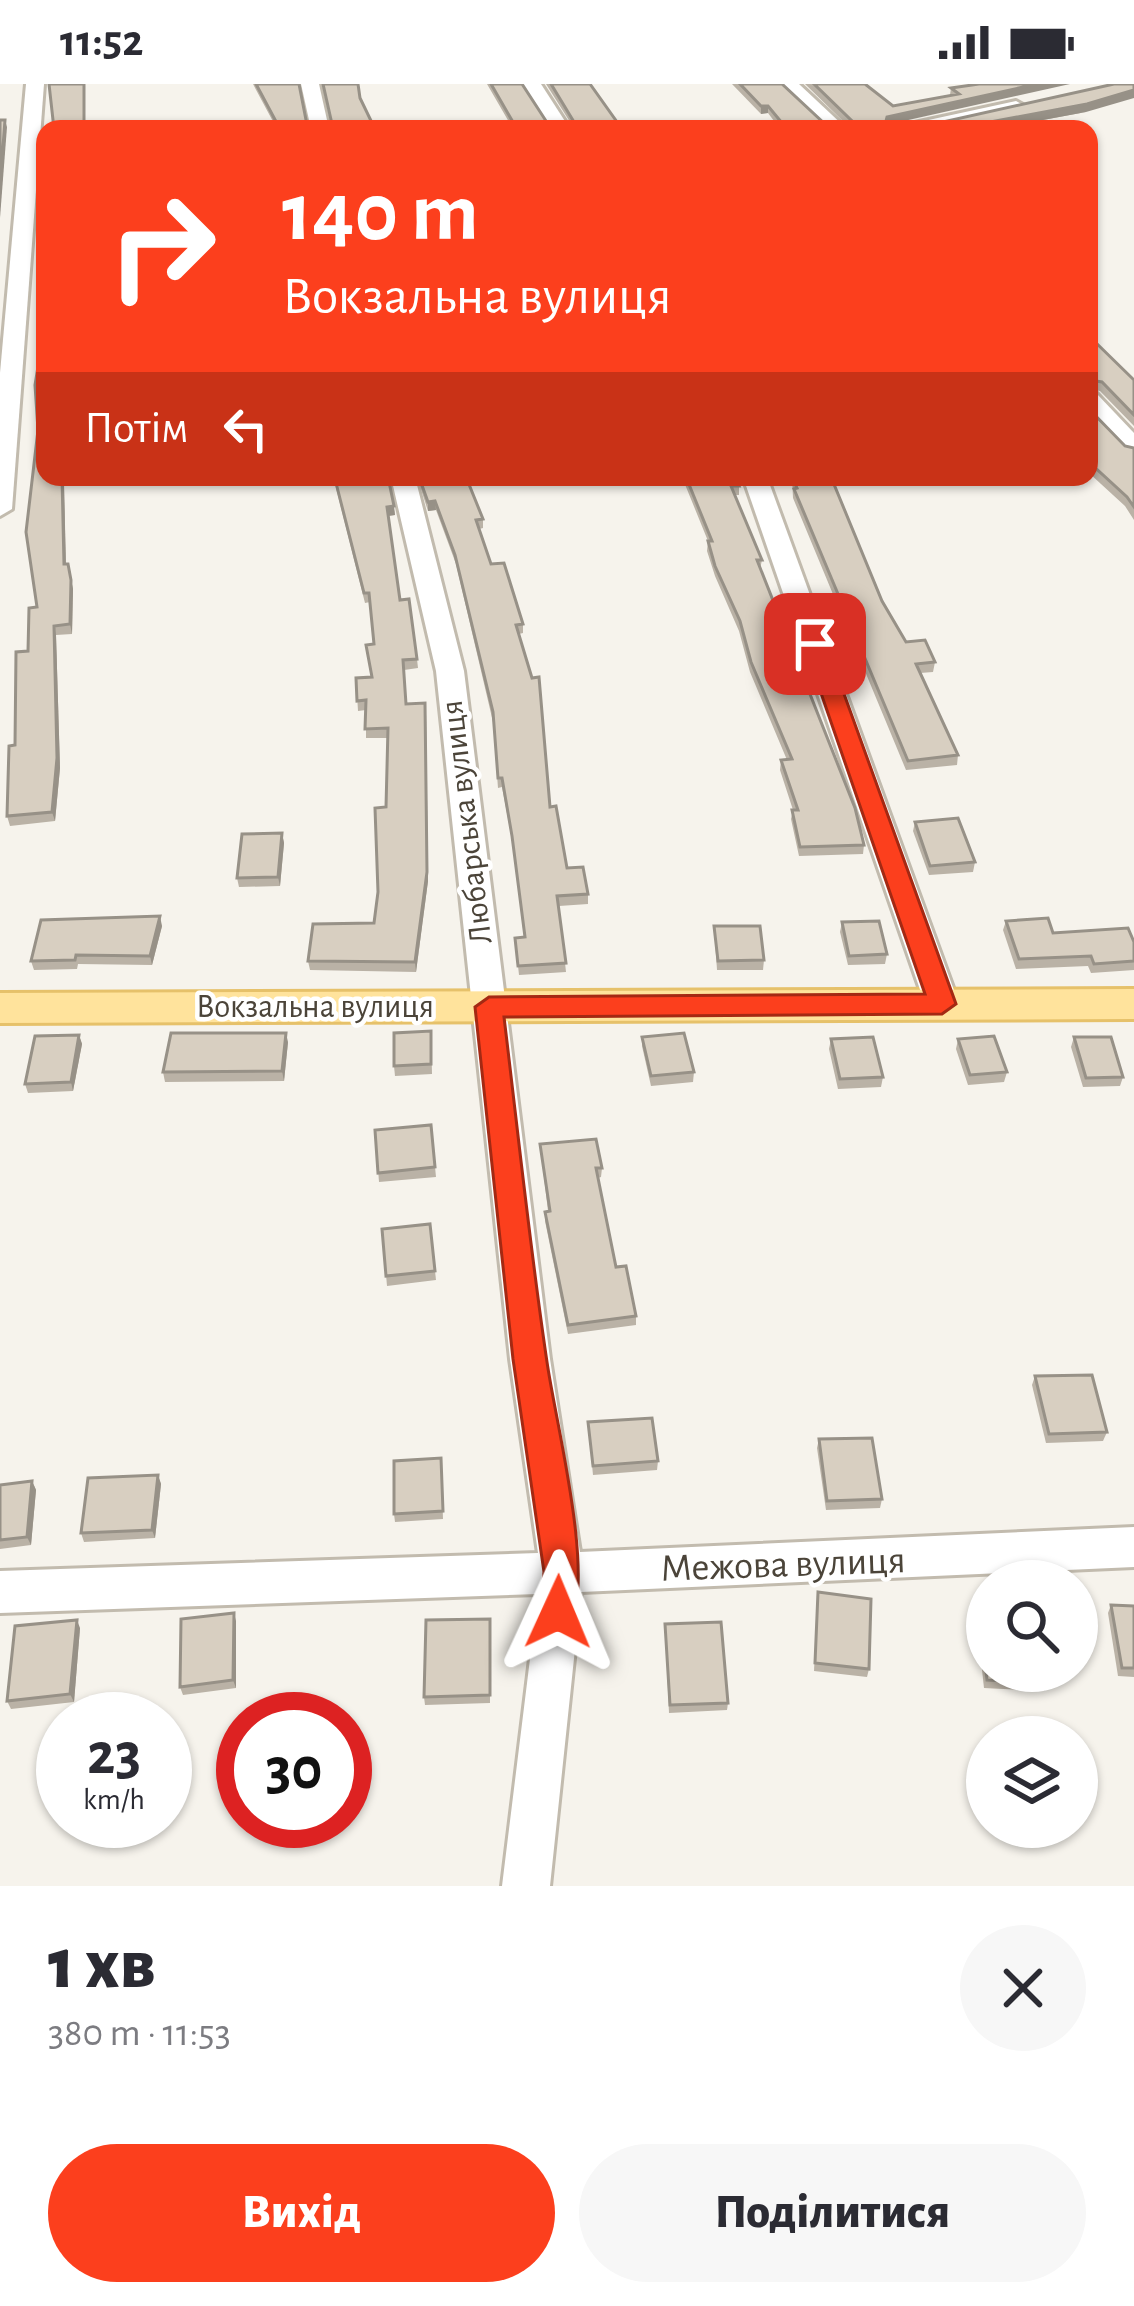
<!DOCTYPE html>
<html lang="uk">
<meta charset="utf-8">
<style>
body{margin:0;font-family:"Alegreya Sans",sans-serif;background:#f7f7f7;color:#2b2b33;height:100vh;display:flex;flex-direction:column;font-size:45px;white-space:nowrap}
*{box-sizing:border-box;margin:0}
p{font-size:39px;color:#7c7c81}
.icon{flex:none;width:66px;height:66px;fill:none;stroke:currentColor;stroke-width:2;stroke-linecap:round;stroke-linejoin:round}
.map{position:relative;height:1802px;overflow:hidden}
.details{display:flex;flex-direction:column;background:#fff;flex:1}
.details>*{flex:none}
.guide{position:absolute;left:36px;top:36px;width:1062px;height:366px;border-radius:24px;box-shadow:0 3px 9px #0004;background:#fc3f1d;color:#fff;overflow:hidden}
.controls{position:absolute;left:966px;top:1476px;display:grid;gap:24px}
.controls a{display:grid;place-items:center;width:132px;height:132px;border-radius:50%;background:#fff;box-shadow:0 3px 9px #0004;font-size:60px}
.speed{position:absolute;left:36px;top:1608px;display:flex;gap:24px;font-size:60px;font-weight:700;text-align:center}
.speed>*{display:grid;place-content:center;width:156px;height:156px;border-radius:50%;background:#fff;box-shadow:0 3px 9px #0004;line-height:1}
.speed small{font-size:30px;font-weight:400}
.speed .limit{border:18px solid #d22;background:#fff;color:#111}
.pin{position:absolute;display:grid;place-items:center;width:102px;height:102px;color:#fff;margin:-51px;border-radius:24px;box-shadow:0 6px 18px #0006}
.me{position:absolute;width:132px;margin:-66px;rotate:1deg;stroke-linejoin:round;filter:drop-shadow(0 0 9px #0008)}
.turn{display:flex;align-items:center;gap:42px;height:252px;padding:0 48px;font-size:54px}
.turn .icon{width:156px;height:156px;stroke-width:2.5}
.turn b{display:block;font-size:84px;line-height:102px}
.then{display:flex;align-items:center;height:114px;padding:0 48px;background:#0003;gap:24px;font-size:45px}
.round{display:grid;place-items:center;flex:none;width:126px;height:126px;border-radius:63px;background:#f7f7f7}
.head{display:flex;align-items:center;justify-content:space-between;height:204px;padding:0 48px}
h1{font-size:72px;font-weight:800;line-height:90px}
.primary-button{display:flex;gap:24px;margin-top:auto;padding:24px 48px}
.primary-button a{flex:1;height:138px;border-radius:72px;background:#fc3f1d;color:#fff;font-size:48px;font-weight:800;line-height:138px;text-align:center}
.primary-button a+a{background:#f7f7f7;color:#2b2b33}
.status{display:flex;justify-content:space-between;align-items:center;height:84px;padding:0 60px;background:#fff;direction:ltr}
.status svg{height:33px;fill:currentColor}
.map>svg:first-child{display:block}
</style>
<div class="status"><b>11:52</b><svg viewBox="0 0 49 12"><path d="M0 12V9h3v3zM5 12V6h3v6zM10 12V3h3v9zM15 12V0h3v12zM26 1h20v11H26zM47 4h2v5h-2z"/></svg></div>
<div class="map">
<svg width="1134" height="1802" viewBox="0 0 1134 1802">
<rect width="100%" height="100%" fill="#f6f3ec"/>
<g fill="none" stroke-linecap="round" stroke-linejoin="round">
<g stroke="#c2bbae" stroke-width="6">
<g id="minor">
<polygon points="26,0 44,0 12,425 0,432 0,289"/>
<polygon points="301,0 319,0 329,45 311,45"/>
<polygon points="523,0 541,0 570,45 552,45"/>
<polygon points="780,0 799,0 847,45 827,45"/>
<polygon points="1016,17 1025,22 1022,26 924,45 887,45"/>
<polygon points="1089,308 1097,310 1134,349 1134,370 1126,368 1089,329"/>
<polygon points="391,393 415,393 464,587 550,1275 580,1468 1134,1443 1134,1483 581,1508 550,1802 502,1802 538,1510 0,1529 0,1487 538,1469 510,1275 436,587"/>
<polygon points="743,393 767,393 959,920 954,929 930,929 925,920"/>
</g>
</g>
<g stroke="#e6c16a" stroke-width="6">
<polygon id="major" points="1134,905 1134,935 0,939 0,909"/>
</g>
<use href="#minor" fill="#fff" fill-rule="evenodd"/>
<use href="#major" fill="#ffe39c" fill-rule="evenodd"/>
</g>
<g fill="#bab2a6">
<polygon points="253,0 299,0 307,41 331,40 323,0 358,0 360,14 375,45 277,45"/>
<polygon points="487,0 522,0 548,40 570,38 546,0 590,0 622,45 513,45"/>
<polygon points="732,0 782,0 825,40 848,42 805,0 865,0 893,22 950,11 951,4 979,0 886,41 925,42 1086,28 994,45 780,45 768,29 761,30"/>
<polygon points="1089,252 1134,296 1134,342 1100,307 1089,305"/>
<polygon points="1089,325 1125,362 1134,364 1134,436 1125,422 1089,389"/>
<polygon points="45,393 68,393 68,400 64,400 66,480 68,480 73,505 72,550 56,551 60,684 55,737 10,742 7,732 15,661 28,567 37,523"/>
<polygon points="344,393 388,393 395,431 388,432 400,516 417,575 418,584 404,586 406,620 428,797 416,888 310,886 308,877 374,839 386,723 387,654 366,654 366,626 358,627 356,594 371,593 374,560 370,518 365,519 336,404 335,395"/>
<polygon points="417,393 466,393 483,435 483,444 479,445 491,480 523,540 523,549 519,550 550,723 567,784 588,810 588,820 559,822 566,888 519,891 515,854 524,853 513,761 502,703 498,704 493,638 456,480 436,426 428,427"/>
<polygon points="682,393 735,393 739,402 739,411 735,411 762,476 760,485 864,761 863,770 799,772 791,735 793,726 780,686 781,676 787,676 750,588 739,547 715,492 707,467 708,457"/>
<polygon points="792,393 882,517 906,558 935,578 933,588 920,589 958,671 957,681 906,686 793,414"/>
<polygon points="915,738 975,778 973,788 929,791 913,747"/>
<polygon points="282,749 284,759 280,802 239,803 237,794"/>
<polygon points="1006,837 1053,849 1134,858 1134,886 1091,889 1088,882 1016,885 1003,846"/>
<polygon points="842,838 887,870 885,880 848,881 840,848"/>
<polygon points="162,842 152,881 78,880 77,885 34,886 31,877"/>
<polygon points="714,842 764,876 763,886 717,886"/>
<polygon points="431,947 432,990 395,992 394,982"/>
<polygon points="79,951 82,960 73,1007 28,1009 25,1000"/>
<polygon points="642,953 694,988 693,998 651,1002 642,962"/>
<polygon points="1074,953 1123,993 1120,1002 1083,1003 1071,963"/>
<polygon points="831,955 883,993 881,1003 838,1005 829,965"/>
<polygon points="958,955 1007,988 1004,998 968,1001 956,965"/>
<polygon points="288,958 284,997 165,998 163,988"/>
<polygon points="431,1041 436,1093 379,1098 375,1046"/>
<polygon points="540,1060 602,1084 601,1093 598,1094 616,1183 636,1232 636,1241 568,1250 545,1137 545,1128 548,1127"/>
<polygon points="382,1145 435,1187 436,1196 387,1202"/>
<polygon points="1035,1292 1107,1348 1103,1357 1046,1359 1032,1301"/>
<polygon points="588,1338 658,1377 657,1386 593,1391"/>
<polygon points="819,1355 882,1415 880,1424 826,1426 817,1364"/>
<polygon points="441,1374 443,1435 395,1438 394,1430"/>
<polygon points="158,1391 161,1400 155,1454 84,1458 81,1449"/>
<polygon points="32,1397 36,1406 31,1461 0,1465 0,1401"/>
<polygon points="818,1508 869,1585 867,1593 814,1587"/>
<polygon points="978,1514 1048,1599 1045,1607 984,1604 975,1522"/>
<polygon points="1111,1521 1134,1522 1134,1593 1118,1592 1108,1529"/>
<polygon points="490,1535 490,1619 425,1621 424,1613"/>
<polygon points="236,1537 236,1604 183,1611 180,1603"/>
<polygon points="665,1540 728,1619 727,1626 669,1629"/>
<polygon points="80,1544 74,1618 11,1625 7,1617"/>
</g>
<g fill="#979187">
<polygon points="1037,0 1070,0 886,41 887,33"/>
<polygon points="1134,6 1134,14 1086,28 994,45 953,45"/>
<polygon points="761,22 768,22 768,29 761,30"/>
<polygon points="5,36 7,43 0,134 0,102"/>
<polygon points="62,393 64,400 66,490 64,480"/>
<polygon points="435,417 436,426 428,427 428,418"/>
<polygon points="394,422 395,431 387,432 387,423"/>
<polygon points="71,496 73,505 72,550 70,540"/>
<polygon points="54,542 56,551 60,684 55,737 52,728"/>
<polygon points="426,629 428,797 416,888 415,878"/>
<polygon points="282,749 284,759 280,802 278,793"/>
<polygon points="160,832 162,842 152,881 150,872"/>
<polygon points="286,949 288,958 284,997 282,987"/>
<polygon points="79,951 82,960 73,1007 71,998"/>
<polygon points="158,1391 161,1400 155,1454 152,1446"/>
<polygon points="32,1397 36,1406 31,1461 27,1453"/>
<polygon points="234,1529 236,1537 236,1604 233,1596"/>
<polygon points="77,1536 80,1544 74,1618 70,1610"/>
</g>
<g fill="#d8cfc1" stroke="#979187" stroke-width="3">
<polygon points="49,0 84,0 84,45 54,45"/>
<polygon points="256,0 299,0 307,41 332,40 323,0 358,0 360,14 375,45 280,45"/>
<polygon points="491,0 522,0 548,40 574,38 551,0 590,0 622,45 517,45"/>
<polygon points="740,0 782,0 825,40 848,42 852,37 814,0 865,0 893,22 959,10 951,4 979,0 1037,0 887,33 885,41 925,42 1114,0 1134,0 1134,6 1087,20 953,45 787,45 768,22 761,22"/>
<polygon points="0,36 5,36 0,102"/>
<polygon points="40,232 45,232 45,393 62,393 64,480 68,480 71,496 70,540 54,542 57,674 52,728 7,732 9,662 15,661 16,568 28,567 29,524 37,523 26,448 38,346 35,301 42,258"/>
<polygon points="1089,252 1134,296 1134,331 1102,298 1089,296"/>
<polygon points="1089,325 1125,362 1134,364 1134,423 1127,413 1089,378"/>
<polygon points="345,393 388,393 394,422 387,423 400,516 409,515 417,575 403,576 406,620 425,619 427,788 415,878 308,877 313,840 374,839 378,808 375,724 386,723 388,644 365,645 366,616 357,617 356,594 372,593 366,561 374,560 369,509 364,509 335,395"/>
<polygon points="419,393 466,393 483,435 476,436 491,480 504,479 523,540 516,541 532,594 539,593 550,723 556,722 567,784 583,783 588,810 557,812 566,879 518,882 515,854 525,853 512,752 502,694 498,694 493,628 455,471 435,417 428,418"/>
<polygon points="686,393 735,393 739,402 731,402 762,476 757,476 855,724 864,761 800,763 792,726 798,726 781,676 792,675 751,578 740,537 715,482 708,457 712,457"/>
<polygon points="792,393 831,393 882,517 906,558 925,556 935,578 916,580 958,671 908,677 794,405 797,404"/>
<polygon points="958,734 975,778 930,782 915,738"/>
<polygon points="282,749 278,793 237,794 242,750"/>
<polygon points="160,832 150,872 76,871 75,876 31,877 41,836"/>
<polygon points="1048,834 1053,849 1128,844 1134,858 1134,877 1094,880 1091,872 1019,875 1006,837"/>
<polygon points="879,837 887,870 849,872 842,838"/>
<polygon points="714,842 760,842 764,876 718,877"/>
<polygon points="431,947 431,980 394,982 394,949"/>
<polygon points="171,949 286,949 282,987 163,988"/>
<polygon points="684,949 694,988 651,992 642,953"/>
<polygon points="79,951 71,998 25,1000 35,952"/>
<polygon points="994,952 1007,988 970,991 958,955"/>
<polygon points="873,953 883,993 840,995 831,955"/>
<polygon points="1074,953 1111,953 1123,993 1086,994"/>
<polygon points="431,1041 435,1083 378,1089 375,1046"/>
<polygon points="596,1055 602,1084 596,1084 616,1183 626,1182 636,1232 568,1241 545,1128 550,1127 540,1060"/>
<polygon points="430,1140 435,1187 386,1192 382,1145"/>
<polygon points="1092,1291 1107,1348 1049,1350 1035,1292"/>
<polygon points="652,1334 658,1377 593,1382 588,1338"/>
<polygon points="872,1354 882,1415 827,1417 819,1355"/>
<polygon points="441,1374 443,1427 394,1430 394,1377"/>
<polygon points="158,1391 152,1446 81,1449 88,1394"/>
<polygon points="32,1397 27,1453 0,1456 0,1401"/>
<polygon points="818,1508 871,1515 869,1585 815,1579"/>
<polygon points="978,1514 987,1514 987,1587 1047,1587 1048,1599 987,1596"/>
<polygon points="1111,1521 1134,1522 1134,1584 1122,1584"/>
<polygon points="234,1529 233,1596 180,1603 181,1535"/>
<polygon points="490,1535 490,1611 424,1613 426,1536"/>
<polygon points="77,1536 70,1610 7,1617 15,1542"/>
<polygon points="721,1538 728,1619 670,1621 665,1540"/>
</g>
<path fill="#fc3f1d" stroke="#a42913" stroke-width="3" d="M815 553 826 560 956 920 942 930 504 933C518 1048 530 1164 547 1278 556 1341 594 1486 571 1540L558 1546 545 1540 540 1528 544 1488 513 1275 475 923 489 913 925 910 804 560Z"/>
<g text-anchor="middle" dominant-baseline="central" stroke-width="9" stroke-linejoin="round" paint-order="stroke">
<g font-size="33" fill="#4b4439" stroke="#fff">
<text transform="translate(467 738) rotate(-97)">Любарська вулиця</text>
<text x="315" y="923">Вокзальна вулиця</text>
</g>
<g font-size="39" fill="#4b4439" stroke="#fff">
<text transform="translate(783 1481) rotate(-2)">Межова вулиця</text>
</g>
</g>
</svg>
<div class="controls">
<a><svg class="icon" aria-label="search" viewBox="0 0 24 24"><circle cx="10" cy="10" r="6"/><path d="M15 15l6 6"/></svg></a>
<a><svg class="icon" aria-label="layers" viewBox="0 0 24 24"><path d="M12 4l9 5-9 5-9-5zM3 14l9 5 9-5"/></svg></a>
</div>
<div class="speed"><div>23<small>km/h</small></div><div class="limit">30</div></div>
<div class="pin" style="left:815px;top:560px;background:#d93025"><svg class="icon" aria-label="arrive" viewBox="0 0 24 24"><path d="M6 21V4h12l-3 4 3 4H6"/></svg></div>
<svg class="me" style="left:558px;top:1528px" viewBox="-20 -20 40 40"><path d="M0-17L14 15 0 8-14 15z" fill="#fc3f1d" stroke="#fff" stroke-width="4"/></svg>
<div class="guide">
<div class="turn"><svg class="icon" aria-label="right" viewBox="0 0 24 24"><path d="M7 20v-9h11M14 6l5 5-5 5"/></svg><div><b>140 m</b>Вокзальна вулиця</div></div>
<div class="then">Потім<svg class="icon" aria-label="left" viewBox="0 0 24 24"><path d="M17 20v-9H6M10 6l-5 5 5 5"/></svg></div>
</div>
</div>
<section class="details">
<div class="head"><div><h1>1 хв</h1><p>380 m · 11:53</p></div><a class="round"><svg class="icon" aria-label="close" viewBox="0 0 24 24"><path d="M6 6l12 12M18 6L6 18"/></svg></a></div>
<div class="primary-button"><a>Вихід</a><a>Поділитися</a></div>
</section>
